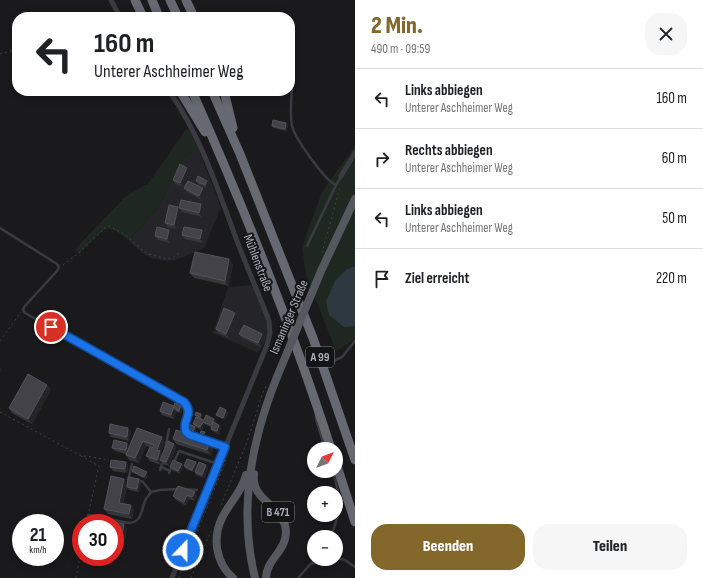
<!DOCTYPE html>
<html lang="de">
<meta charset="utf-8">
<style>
body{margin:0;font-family:"Sofia Sans Condensed",sans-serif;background:#f6f6f6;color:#202124;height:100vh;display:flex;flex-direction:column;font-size:15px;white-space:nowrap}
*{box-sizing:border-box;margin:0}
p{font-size:13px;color:#757577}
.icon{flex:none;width:22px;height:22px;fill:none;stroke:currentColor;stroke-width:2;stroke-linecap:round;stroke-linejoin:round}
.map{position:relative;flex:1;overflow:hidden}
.details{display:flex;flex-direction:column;background:#fff;width:348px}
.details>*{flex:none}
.guide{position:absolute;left:12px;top:12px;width:283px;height:84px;border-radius:16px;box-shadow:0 2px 10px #0003;background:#fff;color:#202124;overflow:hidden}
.needle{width:26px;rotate:48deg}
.buttons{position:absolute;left:307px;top:442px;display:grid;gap:8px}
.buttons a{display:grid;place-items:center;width:36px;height:36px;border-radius:50%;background:#fff;box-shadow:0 2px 10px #0003;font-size:20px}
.speed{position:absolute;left:12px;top:514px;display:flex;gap:8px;font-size:20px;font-weight:700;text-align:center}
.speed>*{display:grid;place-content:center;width:52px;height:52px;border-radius:50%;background:#fff;box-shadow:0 2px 10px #0003;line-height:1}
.speed small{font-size:10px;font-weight:400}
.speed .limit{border:6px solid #d22;background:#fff;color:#111}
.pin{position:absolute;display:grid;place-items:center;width:34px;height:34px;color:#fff;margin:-17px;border:2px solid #fff;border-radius:50%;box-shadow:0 1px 4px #0007}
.me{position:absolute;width:44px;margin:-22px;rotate:22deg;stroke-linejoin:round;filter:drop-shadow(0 0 3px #0008)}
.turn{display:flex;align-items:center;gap:14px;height:84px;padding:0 16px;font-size:18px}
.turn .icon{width:52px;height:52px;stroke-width:2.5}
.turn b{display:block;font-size:28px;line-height:34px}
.round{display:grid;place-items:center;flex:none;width:42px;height:42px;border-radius:16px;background:#f6f6f6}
.headline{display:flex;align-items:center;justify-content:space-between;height:68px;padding:0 16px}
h1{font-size:24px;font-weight:800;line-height:30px;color:#83672b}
.primary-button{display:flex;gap:8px;margin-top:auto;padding:8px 16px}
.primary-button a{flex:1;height:46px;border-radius:16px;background:#83672b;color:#fff;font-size:16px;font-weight:800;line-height:46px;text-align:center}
.primary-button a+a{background:#f6f6f6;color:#202124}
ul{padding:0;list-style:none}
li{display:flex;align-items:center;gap:12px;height:60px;padding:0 16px;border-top:1px solid #e0e0e0}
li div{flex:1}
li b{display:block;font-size:15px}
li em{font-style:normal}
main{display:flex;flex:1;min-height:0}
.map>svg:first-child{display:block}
</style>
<main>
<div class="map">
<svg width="355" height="578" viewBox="0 0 355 578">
<rect width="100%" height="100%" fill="#1a191c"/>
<g fill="#252529">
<polygon points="198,148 221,207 204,248 176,260 165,261 151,258 142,253 129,241 159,206 182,160"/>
<polygon points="253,285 265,314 268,328 267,338 258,353 213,333 228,287"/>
</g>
<g fill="#1f2820">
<path d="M186 129 189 130 198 148 182 160 159 206 129 241C124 237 115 229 109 229 101 229 85 248 79 254L75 249 125 197 145 185H147Z"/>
<polygon points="355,146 355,340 336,351 306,275 302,247 322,192"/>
</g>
<polygon fill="#2e3841" points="355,266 355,326 344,327 329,315 326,302 335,281 346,270"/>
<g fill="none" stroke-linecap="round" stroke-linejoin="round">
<g stroke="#404248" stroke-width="1" stroke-dasharray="2 3" stroke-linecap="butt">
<polyline points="0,54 17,49"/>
<polyline points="322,253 340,187"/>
<polyline points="63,265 80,252 105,228 109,226 126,235 142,250 148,254 167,259 173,258 180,252"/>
<polyline points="0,341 21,312"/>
<polyline points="0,412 79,455 109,460"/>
<polyline points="81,456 99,466 89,511"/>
<polyline points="221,505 247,442 263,392 267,385"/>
<polyline points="87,523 88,518"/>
<polyline points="76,578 81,551"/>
<polyline points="179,578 226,460"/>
<polyline points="191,578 211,531"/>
</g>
<g stroke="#3a3b41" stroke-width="2.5">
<path d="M292 89C291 100 290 115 292 126 295 138 325 181 336 185L341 177"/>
<path d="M0 228 57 264 59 267 57 271 24 307 23 310 25 313 184 401C193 413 185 417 185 429L190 435"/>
<polyline points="307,246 336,185"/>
<polyline points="325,365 342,357 355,341"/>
<polyline points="316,414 316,419 325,449"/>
<polyline points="208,441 225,447"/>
<polyline points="165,450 169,429"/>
<polyline points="174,462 179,451 218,464"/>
<polyline points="161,467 170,471"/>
<polyline points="160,470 163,461"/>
<polyline points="169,473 172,467"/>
<polyline points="131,478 129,477 132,464"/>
<polyline points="138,480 143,482 151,492"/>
<polyline points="183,489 197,490"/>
<path d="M88 515 129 523C142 522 141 511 145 501 146 498 149 495 151 492L160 490 178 489"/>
<path d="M330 537C342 513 340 495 333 471"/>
<polyline points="336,558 345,560 355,567"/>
<polyline points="312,564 324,559"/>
<polyline points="298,578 315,559"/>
</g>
<g stroke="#3a3b41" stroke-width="5">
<polyline points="111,0 120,17"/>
<path d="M169 91C201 136 218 190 237 241 247 268 259 294 269 321L270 333 267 345 172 578"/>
<polyline points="341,176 355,153"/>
</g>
<g stroke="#565860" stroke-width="8">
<polyline points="321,271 355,199"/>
<path d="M254 474C251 500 278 503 285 525 291 549 266 558 266 578"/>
<path d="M233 578C216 563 212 538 222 518 229 503 242 492 246 475"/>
<path d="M255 578C238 509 251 441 277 377"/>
</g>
<g stroke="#666972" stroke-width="9">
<polyline points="135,0 143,17"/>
<polyline points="152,0 159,17"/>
<polyline points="170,0 178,17"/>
<polyline points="186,0 194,17"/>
<polyline points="180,91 205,132"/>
<path d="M192 91C244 208 292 327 331 449"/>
<polyline points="212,91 240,154 313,338 355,460"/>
<polyline points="224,91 233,128"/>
<polyline points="336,463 355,522"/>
</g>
<polyline stroke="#565860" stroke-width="8" points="277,377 321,271"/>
</g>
<g fill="#36353a">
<polygon points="286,123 288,125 286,131 274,128 272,126"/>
<polygon points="187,168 190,171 183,187 175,184 173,180"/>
<polygon points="196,181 209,183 207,188 198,184"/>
<polygon points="184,188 206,192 202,200 187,192"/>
<polygon points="179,208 204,208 202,217 182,212 181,211 177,229 168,227 165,223"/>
<polygon points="202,230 204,234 203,243 185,239 182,235"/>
<polygon points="171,234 170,243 158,240 155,236"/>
<polygon points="233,264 229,286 194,278 190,273"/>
<polygon points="235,313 238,317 229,338 218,333 216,329"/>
<polygon points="239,334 262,334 265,337 261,347 242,338"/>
<polygon points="47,385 51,390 32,424 12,413 9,408"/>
<polygon points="174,406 183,408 181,413 176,412 174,419 162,415 160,411"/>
<polygon points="226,410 228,413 225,420 218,417 216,415"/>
<polygon points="201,414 202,415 201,418 204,420 214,419 216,421 215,423 219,425 221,427 219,434 212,431 211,429 211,427 204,424 202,430 195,427 193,424 196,417 195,415"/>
<polygon points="137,428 165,442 161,453 163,455 174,444 176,448 169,466 163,464 162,462 161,465 150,461 146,456 152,448 146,446 139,463 129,460 126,455 126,454 115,451 112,448 129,446"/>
<polygon points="187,429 196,429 195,434 189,431"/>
<polygon points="131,431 129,441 111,437 109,433"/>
<polygon points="173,439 210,441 214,446 211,455 176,444"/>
<polygon points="126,462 128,466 127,473 113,471 110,467"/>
<polygon points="196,462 198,465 194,472 186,469 184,466"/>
<polygon points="182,464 183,466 180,474 172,470 170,467"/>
<polygon points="208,468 204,478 196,475 195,472"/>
<polygon points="132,471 148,475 146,479 133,473"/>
<polygon points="141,483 139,492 129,490 127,487 123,504 134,510 132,519 108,514 104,509 127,484"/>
<polygon points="178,486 197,496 195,501 189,499 186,506 176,500 173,496"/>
<polygon points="115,523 124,524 127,529 124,546 115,545"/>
</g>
<g fill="#252428">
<polygon points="286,123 288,125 286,131 285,129"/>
<polygon points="187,168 190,171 183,187 180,183"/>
<polygon points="207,181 209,183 207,188 205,185"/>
<polygon points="203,188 206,192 202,200 199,196"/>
<polygon points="201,204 204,208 202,217 199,213"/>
<polygon points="178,207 181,211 177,229 174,225"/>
<polygon points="169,230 171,234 170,243 167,239"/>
<polygon points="202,230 204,234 203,243 200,239"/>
<polygon points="229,259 233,264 229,286 225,281"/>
<polygon points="235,313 238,317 229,338 226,334"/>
<polygon points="262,334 265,337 261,347 258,343"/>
<polygon points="0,367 2,370 0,373"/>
<polygon points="47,385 51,390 32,424 28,419"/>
<polygon points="181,405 183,408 181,413 179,411"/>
<polygon points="174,406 177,410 175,409 176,412 174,419 171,415"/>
<polygon points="226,410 228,413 225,420 223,418"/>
<polygon points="214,419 216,421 213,428 211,425"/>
<polygon points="203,422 204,424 202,430 200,427"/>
<polygon points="219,425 221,427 219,434 217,431"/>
<polygon points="195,427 196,429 195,434 193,431"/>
<polygon points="128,428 131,431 129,441 127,437"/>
<polygon points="162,437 165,442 161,453 164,456 160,460 162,462 161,465 157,460 157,450"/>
<polygon points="143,441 146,446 139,463 135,458"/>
<polygon points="210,441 214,446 211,455 207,450"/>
<polygon points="127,443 130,447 129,454 126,450"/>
<polygon points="174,444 176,448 169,466 166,462"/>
<polygon points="126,462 128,466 127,473 125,469"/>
<polygon points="196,462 198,465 194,472 192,470"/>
<polygon points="182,464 183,466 180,474 178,471"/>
<polygon points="206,465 208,468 204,478 202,475"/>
<polygon points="147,472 148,475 146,479 144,477"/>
<polygon points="124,479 127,484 122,508 119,503"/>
<polygon points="139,479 141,483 139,492 137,489"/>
<polygon points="195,492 197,496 195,501 192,497"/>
<polygon points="187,495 189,499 186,506 184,502"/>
<polygon points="131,505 134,510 132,519 129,514"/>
<polygon points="124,524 127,529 124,546 121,541"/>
</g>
<g fill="#424248" stroke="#53545a">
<polygon points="273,120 286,123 285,129 272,126"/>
<polygon points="180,164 187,168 180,183 173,180"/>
<polygon points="198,176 207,181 205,185 196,181"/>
<polygon points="188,181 203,188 199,196 184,188"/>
<polygon points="181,200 201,204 199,213 179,208"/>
<polygon points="169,205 178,207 174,225 165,223"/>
<polygon points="157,227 169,230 167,239 155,236"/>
<polygon points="184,227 202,230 200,239 182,235"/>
<polygon points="195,252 229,259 225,281 190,273"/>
<polygon points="224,308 235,313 226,334 216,329"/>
<polygon points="244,325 262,334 258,343 239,334"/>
<polygon points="28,374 47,385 28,419 9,408"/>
<polygon points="163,402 174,406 171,415 160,411"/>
<polygon points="175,403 181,405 179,411 175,409 175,408 174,406"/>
<polygon points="220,407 226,410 223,418 216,415"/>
<polygon points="196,412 201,414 200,417 195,415"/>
<polygon points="206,415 214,419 211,425 203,422 200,427 193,424 196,417 204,420"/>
<polygon points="213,422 219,425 217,431 211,429"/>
<polygon points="110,424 128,428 127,437 109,433"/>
<polygon points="189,424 195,427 193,431 187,429"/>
<polygon points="137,428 162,437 157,450 160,451 157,460 146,456 150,447 152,448 154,445 143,441 135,458 126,455"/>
<polygon points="176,430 210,441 207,450 173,439"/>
<polygon points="201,431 205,432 203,436 200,434"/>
<polygon points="114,440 127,443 126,450 112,448"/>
<polygon points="168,441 174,444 166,462 160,460"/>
<polygon points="187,459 196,462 192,470 184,466"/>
<polygon points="111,460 126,462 125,469 110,467"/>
<polygon points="173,460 182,464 178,471 170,467"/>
<polygon points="199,462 206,465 202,475 195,472"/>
<polygon points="134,466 147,472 144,477 132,471"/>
<polygon points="111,476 124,479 119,503 131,505 129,514 104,509"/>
<polygon points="128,477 139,479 137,489 127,487"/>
<polygon points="178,486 195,492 192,497 187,495 184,502 173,496"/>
<polygon points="89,517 124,524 121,541 115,540 115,523 88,523"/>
</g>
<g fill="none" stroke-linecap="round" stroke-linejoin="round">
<g stroke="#114b97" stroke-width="10">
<path id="route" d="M51 327 184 402C195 415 181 420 186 432L190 435 225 447 183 550"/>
</g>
<use href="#route" stroke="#1a73e8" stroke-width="7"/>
</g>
<g text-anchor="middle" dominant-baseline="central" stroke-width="4" stroke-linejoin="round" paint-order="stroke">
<g fill="#141417" stroke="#7e818a" stroke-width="1">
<rect x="306" y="347" width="28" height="20" rx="3"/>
<rect x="262" y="502" width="32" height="20" rx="3"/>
</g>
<g font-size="12" font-weight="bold" fill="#abb0bc">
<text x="320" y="357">A 99</text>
<text x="278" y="512">B 471</text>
</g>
<g font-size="13" fill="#abb0bc" stroke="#141417">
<text transform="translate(258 263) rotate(69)">Mühlenstraße</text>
<text transform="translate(289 317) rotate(-67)">Ismaninger Straße</text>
</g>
</g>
</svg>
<div class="buttons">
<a><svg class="needle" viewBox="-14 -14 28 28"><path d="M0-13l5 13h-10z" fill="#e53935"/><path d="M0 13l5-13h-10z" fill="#757577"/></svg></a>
<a>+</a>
<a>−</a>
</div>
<div class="speed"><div>21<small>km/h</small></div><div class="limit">30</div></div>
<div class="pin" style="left:51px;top:327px;background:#d93025"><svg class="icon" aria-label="arrive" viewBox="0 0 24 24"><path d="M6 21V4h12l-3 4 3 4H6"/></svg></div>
<svg class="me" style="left:183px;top:550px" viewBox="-20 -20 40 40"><circle r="17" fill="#1a73e8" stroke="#fff" stroke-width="3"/><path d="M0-11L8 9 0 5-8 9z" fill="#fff"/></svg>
<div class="guide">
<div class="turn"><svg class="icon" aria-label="left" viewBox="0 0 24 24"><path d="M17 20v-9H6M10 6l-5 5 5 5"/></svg><div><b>160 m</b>Unterer Aschheimer Weg</div></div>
</div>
</div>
<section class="details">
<div class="headline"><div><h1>2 Min.</h1><p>490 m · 09:59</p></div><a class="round"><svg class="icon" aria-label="close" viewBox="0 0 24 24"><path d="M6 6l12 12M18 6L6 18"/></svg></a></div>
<ul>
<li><svg class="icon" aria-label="left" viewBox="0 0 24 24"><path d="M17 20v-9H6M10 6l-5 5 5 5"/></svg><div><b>Links abbiegen</b><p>Unterer Aschheimer Weg</p></div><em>160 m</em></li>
<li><svg class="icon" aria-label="right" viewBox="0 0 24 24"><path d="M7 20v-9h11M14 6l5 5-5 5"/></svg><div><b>Rechts abbiegen</b><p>Unterer Aschheimer Weg</p></div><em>60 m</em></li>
<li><svg class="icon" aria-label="left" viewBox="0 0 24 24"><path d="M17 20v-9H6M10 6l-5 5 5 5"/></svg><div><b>Links abbiegen</b><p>Unterer Aschheimer Weg</p></div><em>50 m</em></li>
<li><svg class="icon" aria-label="arrive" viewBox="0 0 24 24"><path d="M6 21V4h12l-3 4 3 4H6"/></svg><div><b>Ziel erreicht</b></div><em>220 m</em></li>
</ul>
<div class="primary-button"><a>Beenden</a><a>Teilen</a></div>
</section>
</main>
